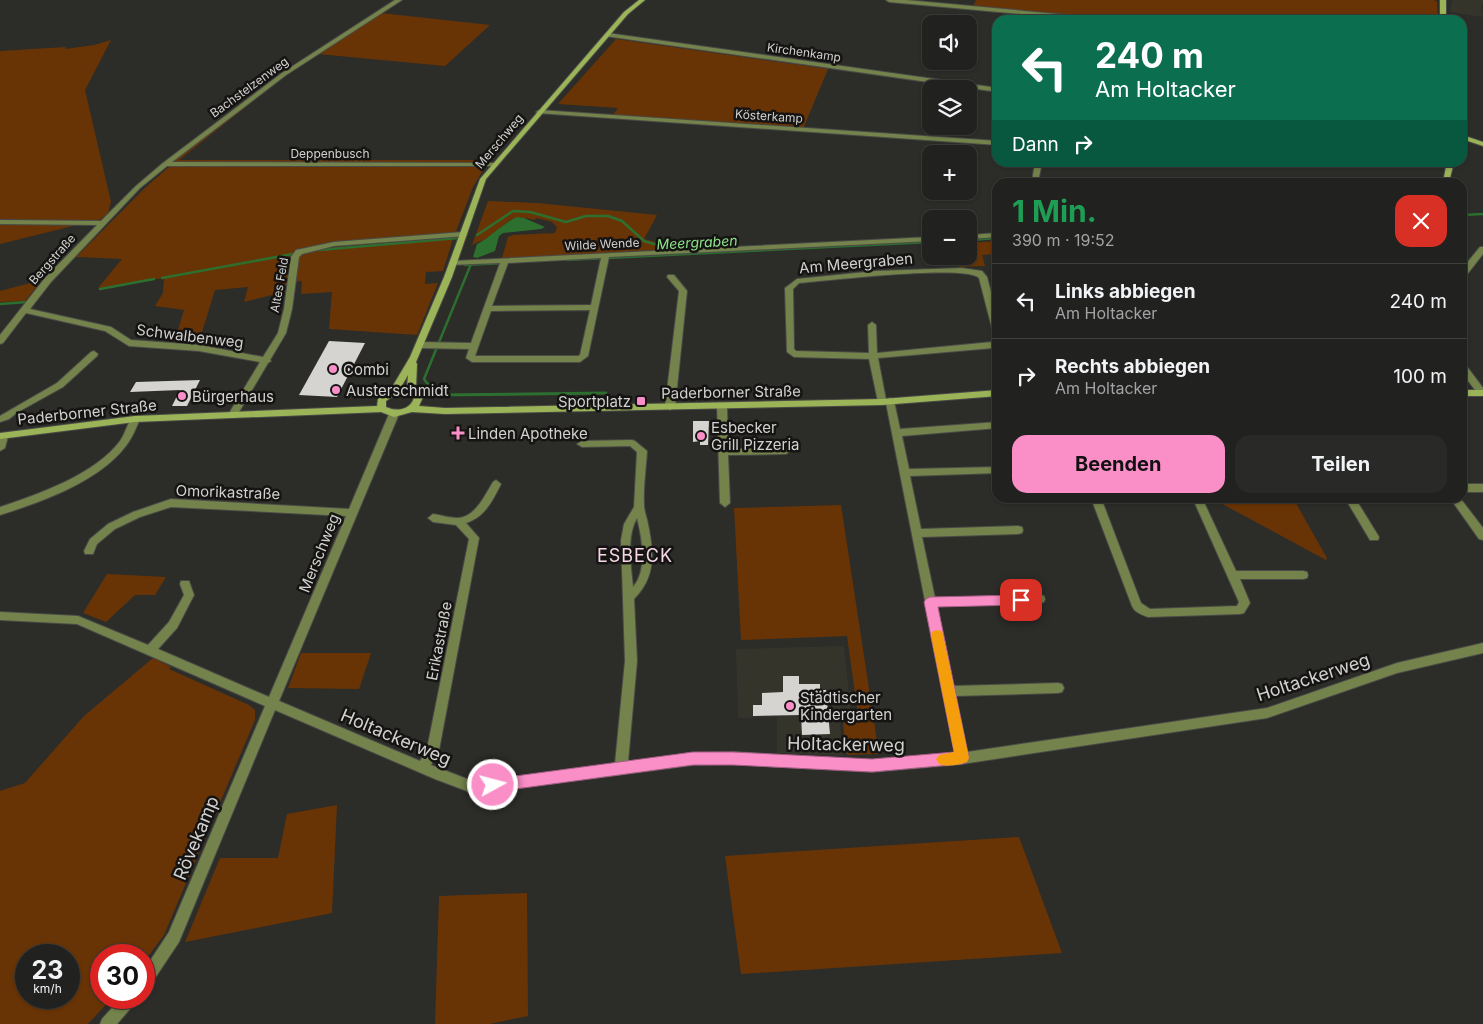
<!DOCTYPE html>
<html lang="de">
<meta charset="utf-8">
<style>
body{margin:0;font-family:Inter,sans-serif;background:#292928;color:#f1f3f6;height:100vh;display:flex;flex-direction:column;font-size:19px;white-space:nowrap}
*{box-sizing:border-box;margin:0}
p{font-size:16px;color:#a2a3a4}
.icon{flex:none;width:28px;height:28px;fill:none;stroke:currentColor;stroke-width:2;stroke-linecap:round;stroke-linejoin:round}
.map{position:relative;flex:1;overflow:hidden}
.side{position:absolute;left:992px;top:178px;width:475px;height:325px;display:flex;flex-direction:column;background:#21211f;border-radius:15px;box-shadow:0 1px 4px #0004,0 0 0 1px #3e3e3d}
.side>*{flex:none}
.banner{position:absolute;left:992px;top:15px;width:475px;height:152px;border-radius:15px;box-shadow:0 1px 4px #0004,0 0 0 1px #3e3e3d;background:#0b6e4f;color:#fff;overflow:hidden}
.tools{position:absolute;left:922px;top:15px;display:grid;gap:10px}
.tools a{display:grid;place-items:center;width:55px;height:55px;border-radius:10px;background:#21211f;box-shadow:0 1px 4px #0004,0 0 0 1px #3e3e3d;font-size:25px}
.speed{position:absolute;left:15px;top:944px;display:flex;gap:10px;font-size:25px;font-weight:700;text-align:center}
.speed>*{display:grid;place-content:center;width:65px;height:65px;border-radius:50%;background:#21211f;box-shadow:0 1px 4px #0004,0 0 0 1px #3e3e3d;line-height:1}
.speed small{font-size:12px;font-weight:400}
.speed .limit{border:8px solid #d22;background:#fff;color:#111}
.pin{position:absolute;display:grid;place-items:center;width:42px;height:42px;color:#fff;margin:-21px;border-radius:10px;box-shadow:0 2px 8px #0006}
.me{position:absolute;width:55px;margin:-28px;rotate:83deg;stroke-linejoin:round;filter:drop-shadow(0 0 4px #0008)}
.turn{display:flex;align-items:center;gap:18px;height:105px;padding:0 20px;font-size:22px}
.turn .icon{width:65px;height:65px;stroke-width:2.5}
.turn b{display:block;font-size:35px;line-height:42px}
.then{display:flex;align-items:center;height:48px;padding:0 20px;background:#0003;gap:10px;font-size:19px}
.round{display:grid;place-items:center;flex:none;width:52px;height:52px;border-radius:15px;background:#292928}
.head{display:flex;align-items:center;justify-content:space-between;height:85px;padding:0 20px}
h1{font-size:30px;font-weight:700;line-height:38px;color:#1e9e55}
.button{display:flex;gap:10px;margin-top:auto;padding:10px 20px}
.button a{flex:1;height:58px;border-radius:15px;background:#fa8fc8;color:#111;font-size:20px;font-weight:700;line-height:58px;text-align:center}
.button a+a{background:#292928;color:#f1f3f6}
ul{padding:0;list-style:none}
li{display:flex;align-items:center;gap:15px;height:75px;padding:0 20px;border-top:1px solid #3e3e3d}
li div{flex:1}
li b{display:block;font-size:19px}
li em{font-style:normal}
.map>svg:first-child{display:block}
</style>
<div class="map">
<svg width="1483" height="1024" viewBox="0 0 1483 1024">
<rect width="100%" height="100%" fill="#2c2c29"/>
<g fill="#35342b">
<polygon points="1452,0 1483,0 1483,4 1481,5 1483,17 1450,12"/>
<polygon points="844,646 851,714 839,715 843,756 777,753 777,717 738,718 736,649"/>
</g>
<g fill="#693405" fill-rule="evenodd">
<polygon points="976,0 1434,0 1437,2 1438,20 1100,20 973,7"/>
<polygon points="381,13 490,25 445,66 318,54"/>
<polygon points="616,39 828,69 803,129 612,116 618,108 558,104"/>
<polygon points="111,40 85,90 111,202 108,213 97,222 0,221 0,51 66,47 65,49 94,45"/>
<polygon points="253,99 256,99 179,160 488,160 486,163 174,162 173,160"/>
<polygon points="413,165 485,167 473,187 455,234 331,243 305,248 295,252 287,291 244,302 248,287 215,290 198,345 174,343 184,310 155,306 163,293 164,278 98,288 122,259 76,257 146,187 170,166"/>
<path d="M488 201 537 203 657 215 644 239 683 249 502 258 508 237 513 235 555 233 557 227 552 222 537 218 534 220C509 212 506 226 487 238 483 241 477 242 472 245Z"/>
<polygon points="0,224 77,225 0,244"/>
<polygon points="453,239 443,271 426,272 425,284 438,283 417,335 329,329 332,292 301,294 302,281 294,282 299,255 335,247"/>
<polygon points="997,241 997,254 982,255 985,266 959,267 957,256 969,256 969,243"/>
<polygon points="42,280 25,301 0,302 0,291"/>
<polygon points="1293,498 1327,558 1326,560 1213,499"/>
<polygon points="841,505 879,754 847,755 842,716 858,715 847,636 741,640 734,508"/>
<polygon points="107,574 166,577 155,595 135,595 106,622 83,613"/>
<polygon points="301,653 371,653 359,689 288,688"/>
<path d="M153 658 171 667 169 669 249 705 255 710V720L164 935 144 962V955H101V998H112L88 1024H0V791L25 783 84 716ZM26 955H69V998H26Z"/>
<polygon points="337,805 332,913 185,942 220,858 278,858 287,814"/>
<polygon points="1019,837 1062,953 741,974 725,856"/>
<polygon points="527,893 528,1016 489,1024 435,1024 439,896"/>
</g>
<path fill="#2d6f2f" d="M517 217 524 218 545 227 541 229 503 233 499 236 495 251 477 258 473 257 477 244C491 237 503 223 517 217Z"/>
<g fill="none" stroke-linecap="round" stroke-linejoin="round">
<g stroke="#2d6f2f" stroke-width="2.5">
<polyline points="1462,215 1483,214"/>
<polyline points="477,235 513,211 530,212 566,222 586,216 608,216 622,221 644,241 677,251"/>
<polyline points="969,240 998,238"/>
<polyline points="319,250 458,238"/>
<polyline points="567,260 931,242"/>
<polyline points="465,265 504,263"/>
<polyline points="162,278 293,254"/>
<polyline points="100,289 154,279"/>
<polyline points="0,304 27,302"/>
<polyline points="429,386 424,379 471,264"/>
</g>
<polyline stroke="#2d6f2f" stroke-width="3" points="428,384 436,395 606,393"/>
</g>
<g fill="#d6d4d1">
<polygon points="329,341 365,343 337,397 299,395"/>
<polygon points="200,380 187,406 172,406 180,390 130,392 136,382"/>
<polygon points="693,421 709,421 708,445 700,445 700,441 693,442"/>
<polygon points="783,676 799,676 799,684 820,684 820,690 826,690 830,734 802,735 801,715 753,716 753,705 762,705 762,693 783,692"/>
</g>
<g fill="none" stroke-linecap="round" stroke-linejoin="round">
<g stroke="#4a4a47" stroke-width="2">
<g id="street">
<polygon points="395,0 402,0 286,75 172,162 495,163 497,164 497,166 167,166 140,188 51,282 30,309 111,327 131,340 199,345 263,357 278,333 284,309 291,257 296,250 334,242 463,232 467,234 466,236 334,246 302,254 299,257 292,309 286,333 270,360 271,361 268,363 236,417 233,418 228,415 260,362 199,351 129,346 105,331 26,313 3,343 0,344 0,335 45,278 97,225 0,224 0,220 101,221 136,186 163,163 282,73"/>
<polygon points="886,0 906,0 1068,15 1071,17 1070,20 1064,20 1065,18 889,2"/>
<polygon points="607,33 998,88 998,92 605,36 605,34"/>
<polygon points="539,110 998,141 998,145 537,113 536,112"/>
<polygon points="1035,162 1042,162 1038,182 1032,182"/>
<polygon points="998,233 998,237 969,239 969,235"/>
<path d="M931 237V241L609 257 588 356 580 362H472L466 358 469 349 419 348 415 345 419 342 471 343 500 263 450 265 449 263 453 261ZM601 258 591 305 492 306 508 263ZM590 310 580 355 578 356H475L491 311Z"/>
<polygon points="1480,247 1483,247 1483,254 1465,277 1462,277 1462,269"/>
<path d="M962 268 982 271 987 277 998 318V338L994 336 979 278C966 264 825 281 799 283L793 289 794 349 796 351 869 353 868 325 872 322 876 325 877 353 992 342 998 340V346L993 348 878 358 886 400 890 398 894 401 900 429 998 422V428L902 436 909 469 998 467V473L910 476 921 529 1018 526 1022 527 1023 530 1022 533 1018 534 922 537 935 598 1040 595 1044 596 1045 599 1044 602 1040 603 937 606 953 686 1058 683 1062 684 1064 688 1062 692 1058 693 955 696 967 752 1267 708 1397 663 1483 643V653L1397 673 1267 718 962 764 872 772 733 764 693 765 475 794 435 779 275 710 179 942 149 987 144 989V970L169 932 265 706 77 624 0 620V612L78 616 148 645 169 622 184 595 180 584 181 581H189L194 595 177 628 158 649 269 697 346 516 171 507 140 517 115 529 97 544 93 554H85L84 551 90 539 108 524 133 512 171 499 349 509 389 414 394 411 399 414 279 701 420 761 427 749 469 539 456 525 433 522 428 518 433 514C441 515 449 518 457 518 475 518 485 495 493 482L496 480 501 484C493 500 485 517 466 523L479 538 439 750 431 765 475 782 615 764 625 661 621 540 624 524 634 507 637 452 630 446 582 447 577 444 582 441 632 440 635 441 647 451C646 469 643 487 644 505 644 511 647 518 648 524 654 553 656 577 634 599L637 661 628 762 693 753 733 752 872 760 955 753 886 403 882 405 878 402 869 359 794 357 787 352 785 288 797 279 876 271ZM637 518C642 538 648 570 633 587 631 566 626 537 637 518Z"/>
<polygon points="668,275 674,275 687,291 675,407 670,410 665,407 679,291 667,277"/>
<polygon points="94,351 98,354 97,356 63,387 18,412 9,419 0,422 0,416 57,383 91,352"/>
<polygon points="1462,363 1465,364 1483,388 1483,396 1479,395 1462,373"/>
<polygon points="722,403 727,406 728,449 786,448 791,451 786,454 728,455 730,503 725,507 720,503 717,406"/>
<path d="M135 416 140 419C136 428 132 439 125 447 98 482 41 502 0 515V507C37 495 96 474 120 441 125 434 127 425 132 417Z"/>
<polygon points="3,433 8,436 5,448 0,451 0,434"/>
<rect x="1462" y="484" width="21" height="8"/>
<path d="M1091 498H1101L1141 603 1150 609 1237 606 1239 602 1193 499 1194 498H1202L1236 571H1303L1307 572 1308 575 1307 578 1303 579H1240L1250 603 1244 613 1240 614 1148 617C1142 615 1134 612 1132 606Z"/>
<polygon points="1345,498 1355,498 1379,537 1378,540 1370,540"/>
<polygon points="1450,498 1460,498 1483,528 1483,540 1479,539"/>
<polygon points="121,998 137,998 135,1003 117,1024 100,1024 102,1019"/>
</g>
</g>
<g stroke="#4a4a47" stroke-width="2">
<g id="secondary">
<path d="M639 0H645L628 14 486 179 452 277 416 362 417 364 416 389 423 397 419 406 445 408 882 399 998 390V396L882 405 445 414 412 412 394 417 381 412 135 422 0 439V433L135 416 377 406 378 399 384 393 391 389 410 357 444 277 480 179 624 12ZM408 375 407 387H401ZM398 393H409L414 398C410 410 397 412 386 407V401Z"/>
<rect x="1440" y="0" width="6" height="20"/>
<polygon points="1462,135 1483,142 1483,146 1462,139"/>
<polygon points="1447,162 1454,162 1449,182 1443,182"/>
<rect x="1462" y="390" width="21" height="6"/>
</g>
</g>
<use href="#street" fill="#73834b" fill-rule="evenodd"/>
<use href="#secondary" fill="#9bb458" fill-rule="evenodd"/>
</g>
<polygon fill="#fa8fc8" stroke="#a25d82" points="1021,595 1026,596 1028,600 1026,603 1021,605 938,607 969,758 967,762 962,764 872,772 733,765 693,765 493,792 488,790 486,785 488,781 493,779 693,752 733,752 872,759 954,752 924,602 926,599 930,597"/>
<path fill="#f59e0b" d="M937 630 942 631 943 635 969 758 967 762C959 765 947 767 939 764L936 759 939 755 954 752 931 635 933 631Z"/>
<g fill="#fa8fc8" stroke="#151413" stroke-width="2">
<circle cx="333" cy="369" r="5"/>
<circle cx="336" cy="390" r="5"/>
<circle cx="182" cy="396" r="5"/>
<rect x="636" y="396" width="10" height="10" rx="2.5"/>
<path d="M455.5 425.5h5v5h5v5h-5v5h-5v-5h-5v-5h5z"/>
<circle cx="701" cy="436" r="5"/>
<circle cx="790" cy="706" r="5"/>
</g>
<g text-anchor="middle" dominant-baseline="central" stroke-width="5" stroke-linejoin="round" paint-order="stroke">
<g font-size="12" fill="#d1d1cf" stroke="#151413">
<text transform="translate(804 52) rotate(8)">Kirchenkamp</text>
<text transform="translate(249 87) rotate(-36)">Bachstelzenweg</text>
<text transform="translate(769 116) rotate(4)">Kösterkamp</text>
<text transform="translate(499 141) rotate(-50)">Merschweg</text>
<text x="330" y="153">Deppenbusch</text>
<text transform="translate(602 244) rotate(-3)">Wilde Wende</text>
<text transform="translate(52 259) rotate(-48)">Bergstraße</text>
<text transform="translate(279 285) rotate(-80)">Altes Feld</text>
</g>
<g font-size="14" font-style="italic" fill="#8ce58c" stroke="#151413">
<text transform="translate(697 242) rotate(-3)">Meergraben</text>
</g>
<g font-size="15" fill="#d1d1cf" stroke="#151413">
<text transform="translate(856 263) rotate(-5)">Am Meergraben</text>
<text transform="translate(190 336) rotate(7)">Schwalbenweg</text>
<text transform="translate(731 392) rotate(-1)">Paderborner Straße</text>
<text transform="translate(87 412) rotate(-6)">Paderborner Straße</text>
<text transform="translate(228 492) rotate(2)">Omorikastraße</text>
<text transform="translate(319 553) rotate(-68)">Merschweg</text>
<text transform="translate(439 641) rotate(-79)">Erikastraße</text>
</g>
<g font-size="15" fill="#d1d1cf" stroke="#151413" text-anchor="start">
<text x="343" y="369">Combi</text>
<text x="346" y="390">Austerschmidt</text>
<text x="192" y="396">Bürgerhaus</text>
<text x="631" y="401" text-anchor="end">Sportplatz</text>
<text x="711" y="427">Esbecker<tspan x="711" dy="17">Grill Pizzeria</tspan></text>
<text x="468" y="433">Linden Apotheke</text>
<text x="800" y="697">Städtischer<tspan x="800" dy="17">Kindergarten</tspan></text>
</g>
<g font-size="18" letter-spacing="1" fill="#f6d7e6" stroke="#151413">
<text x="635" y="555">ESBECK</text>
</g>
<g font-size="18" fill="#d1d1cf" stroke="#151413">
<text transform="translate(1313 677) rotate(-18)">Holtackerweg</text>
<text transform="translate(396 737) rotate(23)">Holtackerweg</text>
<text transform="translate(846 744) rotate(1)">Holtackerweg</text>
<text transform="translate(196 838) rotate(-67)">Rövekamp</text>
</g>
</g>
</svg>
<div class="tools">
<a><svg class="icon" aria-label="sound" viewBox="0 0 24 24"><path d="M4 9h4l5-4v14l-5-4H4zM17 9q2 3 0 6"/></svg></a>
<a><svg class="icon" aria-label="layers" viewBox="0 0 24 24"><path d="M12 4l9 5-9 5-9-5zM3 14l9 5 9-5"/></svg></a>
<a>+</a>
<a>−</a>
</div>
<div class="speed"><div>23<small>km/h</small></div><div class="limit">30</div></div>
<div class="pin" style="left:1021px;top:600px;background:#d93025"><svg class="icon" aria-label="arrive" viewBox="0 0 24 24"><path d="M6 21V4h12l-3 4 3 4H6"/></svg></div>
<svg class="me" style="left:493px;top:785px" viewBox="-20 -20 40 40"><circle r="17" fill="#fa8fc8" stroke="#fff" stroke-width="3"/><path d="M0-11L8 9 0 5-8 9z" fill="#fff"/></svg>
<div class="banner">
<div class="turn"><svg class="icon" aria-label="left" viewBox="0 0 24 24"><path d="M17 20v-9H6M10 6l-5 5 5 5"/></svg><div><b>240 m</b>Am Holtacker</div></div>
<div class="then">Dann<svg class="icon" aria-label="right" viewBox="0 0 24 24"><path d="M7 20v-9h11M14 6l5 5-5 5"/></svg></div>
</div>
<section class="side">
<div class="head"><div><h1>1 Min.</h1><p>390 m · 19:52</p></div><a class="round" style="background:#d93025;color:#fff"><svg class="icon" aria-label="close" viewBox="0 0 24 24"><path d="M6 6l12 12M18 6L6 18"/></svg></a></div>
<ul>
<li><svg class="icon" aria-label="left" viewBox="0 0 24 24"><path d="M17 20v-9H6M10 6l-5 5 5 5"/></svg><div><b>Links abbiegen</b><p>Am Holtacker</p></div><em>240 m</em></li>
<li><svg class="icon" aria-label="right" viewBox="0 0 24 24"><path d="M7 20v-9h11M14 6l5 5-5 5"/></svg><div><b>Rechts abbiegen</b><p>Am Holtacker</p></div><em>100 m</em></li>
</ul>
<div class="button"><a>Beenden</a><a>Teilen</a></div>
</section>
</div>
